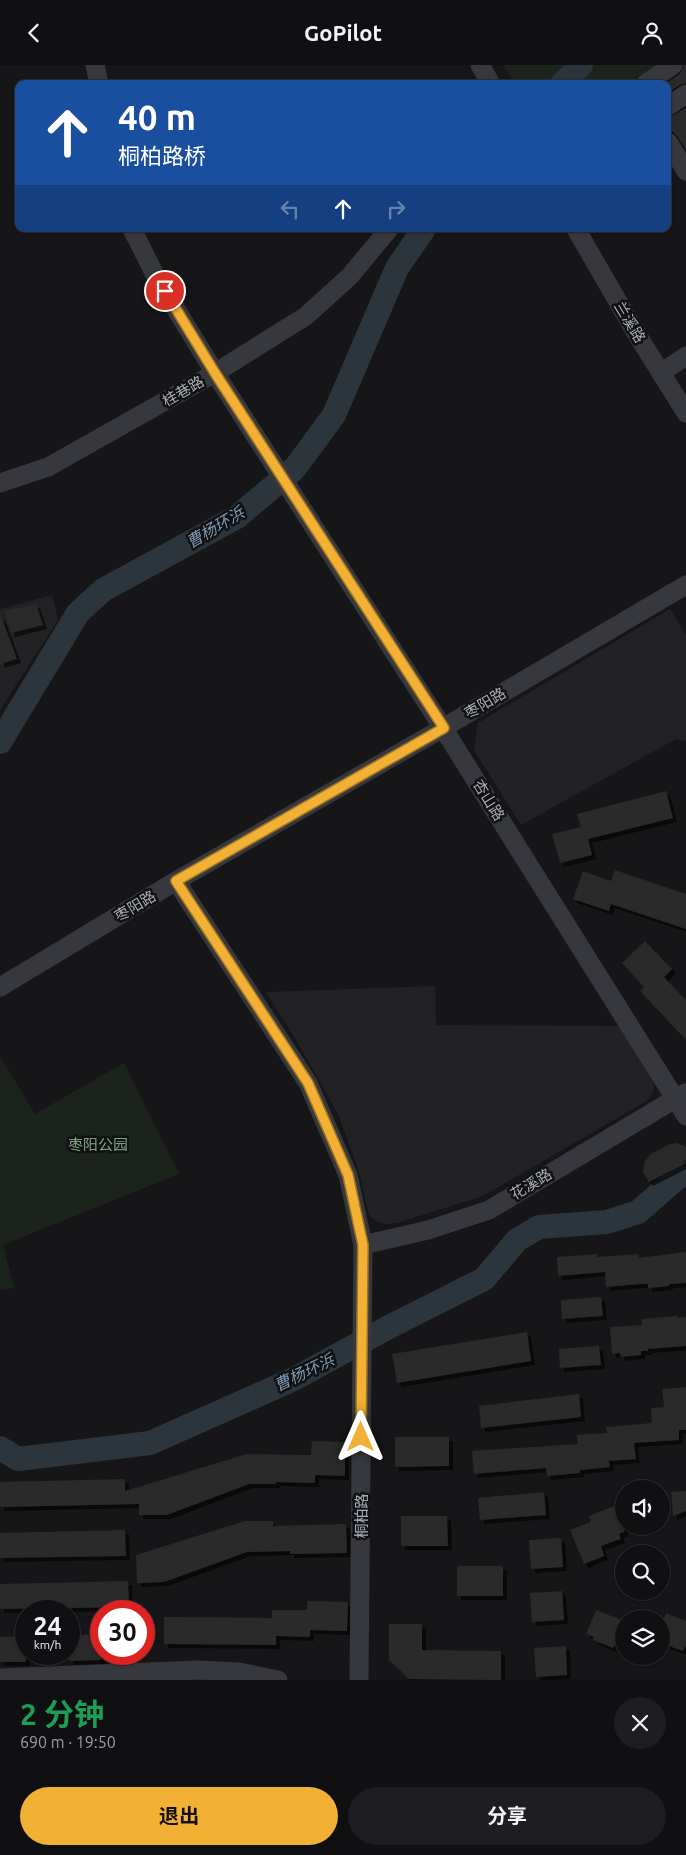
<!DOCTYPE html>
<html lang="zh">
<meta charset="utf-8">
<style>
body{margin:0;font-family:Ubuntu,"Noto Sans SC",sans-serif;background:#1e1e20;color:#f1f3f6;height:100vh;display:flex;flex-direction:column;font-size:19px;white-space:nowrap}
*{box-sizing:border-box;margin:0}
p{font-size:16px;color:#9c9d9f}
.icon{flex:none;width:28px;height:28px;fill:none;stroke:currentColor;stroke-width:2;stroke-linecap:round;stroke-linejoin:round}
.map{position:relative;height:1615px;overflow:hidden}
.drawer{display:flex;flex-direction:column;background:#101012;flex:1}
.drawer>*{flex:none}
.guide{position:absolute;left:15px;top:15px;width:656px;height:152px;border-radius:10px;box-shadow:0 1px 4px #0004,0 0 0 1px #303032;background:#1a4fa0;color:#fff;overflow:hidden}
.tools{position:absolute;left:615px;top:1415px;display:grid;gap:10px}
.tools a{display:grid;place-items:center;width:55px;height:55px;border-radius:50%;background:#101012;box-shadow:0 1px 4px #0004,0 0 0 1px #303032;font-size:25px}
.speed{position:absolute;left:15px;top:1535px;display:flex;gap:10px;font-size:25px;font-weight:700;text-align:center}
.speed>*{display:grid;place-content:center;width:65px;height:65px;border-radius:50%;background:#101012;box-shadow:0 1px 4px #0004,0 0 0 1px #303032;line-height:1}
.speed small{font-size:12px;font-weight:400}
.speed .limit{border:8px solid #d22;background:#fff;color:#111}
.pin{position:absolute;display:grid;place-items:center;width:42px;height:42px;color:#fff;margin:-21px;border:2px solid #fff;border-radius:50%;box-shadow:0 1px 5px #0007}
.me{position:absolute;width:55px;margin:-28px;rotate:0deg;stroke-linejoin:round;filter:drop-shadow(0 0 4px #0008)}
.turn{display:flex;align-items:center;gap:18px;height:105px;padding:0 20px;font-size:22px}
.turn .icon{width:65px;height:65px;stroke-width:2.5}
.turn b{display:block;font-size:35px;line-height:42px}
.lanes{display:flex;align-items:center;height:48px;padding:0 20px;background:#0003;justify-content:center;gap:25px;direction:ltr}
.lanes .off{opacity:.35}
.round{display:grid;place-items:center;flex:none;width:52px;height:52px;border-radius:26px;background:#1e1e20}
.headline{display:flex;align-items:center;justify-content:space-between;height:85px;padding:0 20px}
h1{font-size:30px;font-weight:700;line-height:38px;color:#1e9e55}
.cta{display:flex;gap:10px;margin-top:auto;padding:10px 20px}
.cta a{flex:1;height:58px;border-radius:30px;background:#f2b134;color:#111;font-size:20px;font-weight:700;line-height:58px;text-align:center}
.cta a+a{background:#1e1e20;color:#f1f3f6}
header{display:flex;justify-content:space-between;align-items:center;height:65px;padding:0 20px;background:#101012;font-size:22px;font-weight:700}
.map>svg:first-child{display:block}
</style>
<header><svg class="icon" aria-label="back" viewBox="0 0 24 24"><path d="M15 5l-7 7 7 7"/></svg>GoPilot<svg class="icon" aria-label="person" viewBox="0 0 24 24"><circle cx="12" cy="8" r="4"/><path d="M4 21q1-7 8-7t8 7"/></svg></header>
<div class="map">
<svg width="686" height="1615" viewBox="0 0 686 1615">
<defs>
<filter id="shadow"><feDropShadow dx="4" dy="4" stdDeviation="0" flood-color="#0009"/></filter>
</defs>
<rect width="100%" height="100%" fill="#161618"/>
<g fill="#222225">
<polygon points="52,530 58,555 0,645 0,544"/>
<polygon points="670,544 686,570 686,676 676,674 521,760 474,685 478,658"/>
<polygon points="435,921 436,960 619,961 651,1010 654,1020 653,1028 648,1035 483,1131 397,1158 386,1159 376,1156 369,1150 359,1107 339,1051 302,985 266,927"/>
</g>
<g fill="#1c231d">
<polygon points="503,0 657,0 627,19 515,19"/>
<polygon points="0,991 35,1049 124,998 179,1109 3,1180 14,1223 0,1225"/>
</g>
<g fill="none" stroke-linecap="round" stroke-linejoin="round">
<g stroke="#2c353c" stroke-width="24">
<polyline points="562,19 581,0"/>
<polyline points="0,677 78,548 103,525 237,452 295,403 334,350 397,203 424,164"/>
<polyline points="0,1383 18,1394 150,1378 294,1314 387,1263 484,1214 517,1175 539,1162 607,1157 638,1147 686,1105"/>
</g>
</g>
<g fill="#29292c" filter="url(#shadow)">
<polygon points="684,0 686,0 686,18 680,20 668,28 668,19 665,19 680,9"/>
<polygon points="686,43 686,85 677,71 673,67 668,66 668,52 674,50"/>
<polygon points="36,539 43,560 11,568 5,546"/>
<polygon points="0,551 1,551 17,594 0,599"/>
<polygon points="666,726 673,753 588,774 592,790 560,798 552,769 581,762 577,749"/>
<polygon points="615,805 686,829 686,864 611,839 609,846 573,834 583,806 611,816"/>
<polygon points="645,876 672,904 664,912 686,935 686,975 640,926 644,922 622,898"/>
<polygon points="677,1078 686,1082 686,1094 684,1099 649,1117 643,1107 645,1096 651,1089 670,1079"/>
<polygon points="686,1187 686,1218 669,1219 669,1221 648,1223 648,1219 640,1219 606,1222 605,1207 558,1211 557,1192 597,1189 597,1192 639,1189 639,1193"/>
<polygon points="601,1232 603,1251 562,1254 561,1235"/>
<polygon points="677,1251 678,1253 686,1252 686,1281 648,1284 648,1286 641,1286 641,1290 621,1292 620,1288 612,1289 610,1262 642,1260 642,1254"/>
<polygon points="527,1267 531,1296 397,1318 392,1289"/>
<polygon points="599,1281 601,1300 560,1303 559,1284"/>
<polygon points="686,1322 686,1365 679,1365 679,1375 634,1378 636,1394 609,1396 610,1402 580,1405 580,1408 547,1411 546,1403 474,1409 472,1386 578,1379 577,1370 607,1368 606,1362 652,1358 651,1343 664,1342 662,1324"/>
<polygon points="579,1329 581,1352 481,1363 479,1341"/>
<polygon points="395,1372 449,1372 449,1401 395,1402"/>
<polygon points="312,1376 345,1377 345,1411 315,1410 315,1418 276,1417 276,1419 249,1419 167,1450 139,1450 139,1439 0,1442 0,1417 125,1414 125,1426 247,1389 311,1390"/>
<polygon points="686,1426 686,1446 673,1451 671,1427"/>
<polygon points="544,1427 546,1450 480,1455 478,1433"/>
<polygon points="624,1437 624,1467 619,1469 621,1474 601,1481 604,1491 584,1499 570,1465 591,1457 589,1451"/>
<polygon points="401,1451 447,1451 448,1481 401,1481"/>
<polygon points="245,1456 273,1456 273,1461 346,1459 347,1488 290,1489 290,1486 247,1487 164,1517 137,1518 136,1490"/>
<polygon points="125,1465 126,1491 0,1493 0,1468"/>
<polygon points="561,1473 563,1502 531,1504 529,1475"/>
<rect x="457" y="1501" width="46" height="30"/>
<polygon points="128,1516 129,1542 0,1544 0,1519"/>
<polygon points="562,1526 564,1555 532,1557 530,1528"/>
<polygon points="307,1536 348,1537 347,1566 310,1565 310,1572 276,1571 276,1580 164,1579 164,1552 272,1553 272,1545 307,1545"/>
<polygon points="596,1545 624,1556 624,1576 622,1583 614,1580 613,1583 593,1575 594,1572 586,1569"/>
<polygon points="666,1548 686,1556 686,1580 683,1586 661,1578 661,1560"/>
<polygon points="389,1559 422,1559 422,1585 501,1586 501,1615 409,1614 389,1595"/>
<polygon points="101,1569 101,1595 69,1596 69,1570"/>
<polygon points="26,1571 26,1597 0,1597 0,1572"/>
<polygon points="566,1581 567,1610 536,1612 534,1583"/>
</g>
<g fill="none" stroke-linecap="round" stroke-linejoin="round">
<g stroke="#37383d" stroke-width="19">
<polyline points="95,0 99,19"/>
<polyline points="480,0 491,19"/>
<polyline points="645,19 673,0"/>
<polyline points="668,41 686,29"/>
<polyline points="668,77 686,106"/>
<polyline points="132,164 155,210 215,308 443,663 686,1051"/>
<polyline points="576,164 636,268 686,348"/>
<polyline points="661,308 686,291"/>
<polyline points="0,418 48,402 215,308 306,251 350,211 389,164"/>
<polyline points="176,816 308,1018 348,1110 363,1180 359,1615"/>
<polyline points="0,922 176,816 443,663 686,520"/>
<polyline points="363,1180 428,1165 489,1145 685,1028"/>
<polyline points="0,1613 198,1605 239,1607 278,1615"/>
</g>
</g>
<g fill="none" stroke-linecap="round" stroke-linejoin="round">
<g stroke="#9d7322" stroke-width="12">
<polyline id="route" points="165,226 215,308 444,663 176,816 308,1018 348,1110 363,1180 361,1372"/>
</g>
<use href="#route" stroke="#f2b134" stroke-width="9"/>
</g>
<g text-anchor="middle" dominant-baseline="central" stroke-width="5" stroke-linejoin="round" paint-order="stroke">
<g font-size="15" fill="#a8adb8" stroke="#111113">
<text transform="translate(630 257) rotate(59)">兰溪路</text>
<text transform="translate(183 326) rotate(-30)">桂巷路</text>
<text transform="translate(485 638) rotate(-31)">枣阳路</text>
<text transform="translate(489 735) rotate(58)">杏山路</text>
<text transform="translate(135 841) rotate(-31)">枣阳路</text>
<text transform="translate(531 1119) rotate(-31)">花溪路</text>
<text transform="translate(361 1451) rotate(-90)">桐柏路</text>
</g>
<g font-size="15" fill="#7fa381" stroke="#111113">
<text x="98" y="1079">枣阳公园</text>
</g>
<g font-size="16" font-style="italic" fill="#7f9bb3" stroke="#111113">
<text transform="translate(215 462) rotate(-31)">曹杨环浜</text>
<text transform="translate(304 1307) rotate(-26)">曹杨环浜</text>
</g>
</g>
</svg>
<div class="tools">
<a><svg class="icon" aria-label="sound" viewBox="0 0 24 24"><path d="M4 9h4l5-4v14l-5-4H4zM17 9q2 3 0 6"/></svg></a>
<a><svg class="icon" aria-label="search" viewBox="0 0 24 24"><circle cx="10" cy="10" r="6"/><path d="M15 15l6 6"/></svg></a>
<a><svg class="icon" aria-label="layers" viewBox="0 0 24 24"><path d="M12 4l9 5-9 5-9-5zM3 14l9 5 9-5"/></svg></a>
</div>
<div class="speed"><div>24<small>km/h</small></div><div class="limit">30</div></div>
<div class="pin" style="left:165px;top:226px;background:#d93025"><svg class="icon" aria-label="arrive" viewBox="0 0 24 24"><path d="M6 21V4h12l-3 4 3 4H6"/></svg></div>
<svg class="me" style="left:361px;top:1372px" viewBox="-20 -20 40 40"><path d="M0-17L14 15 0 8-14 15z" fill="#f2b134" stroke="#fff" stroke-width="4"/></svg>
<div class="guide">
<div class="turn"><svg class="icon" aria-label="ahead" viewBox="0 0 24 24"><path d="M12 20V5M6 11l6-6 6 6"/></svg><div><b>40 m</b>桐柏路桥</div></div>
<div class="lanes"><svg class="icon off" aria-label="left" viewBox="0 0 24 24"><path d="M17 20v-9H6M10 6l-5 5 5 5"/></svg><svg class="icon" aria-label="ahead" viewBox="0 0 24 24"><path d="M12 20V5M6 11l6-6 6 6"/></svg><svg class="icon off" aria-label="right" viewBox="0 0 24 24"><path d="M7 20v-9h11M14 6l5 5-5 5"/></svg></div>
</div>
</div>
<section class="drawer">
<div class="headline"><div><h1>2 分钟</h1><p>690 m · 19:50</p></div><a class="round"><svg class="icon" aria-label="close" viewBox="0 0 24 24"><path d="M6 6l12 12M18 6L6 18"/></svg></a></div>
<div class="cta"><a>退出</a><a>分享</a></div>
</section>
